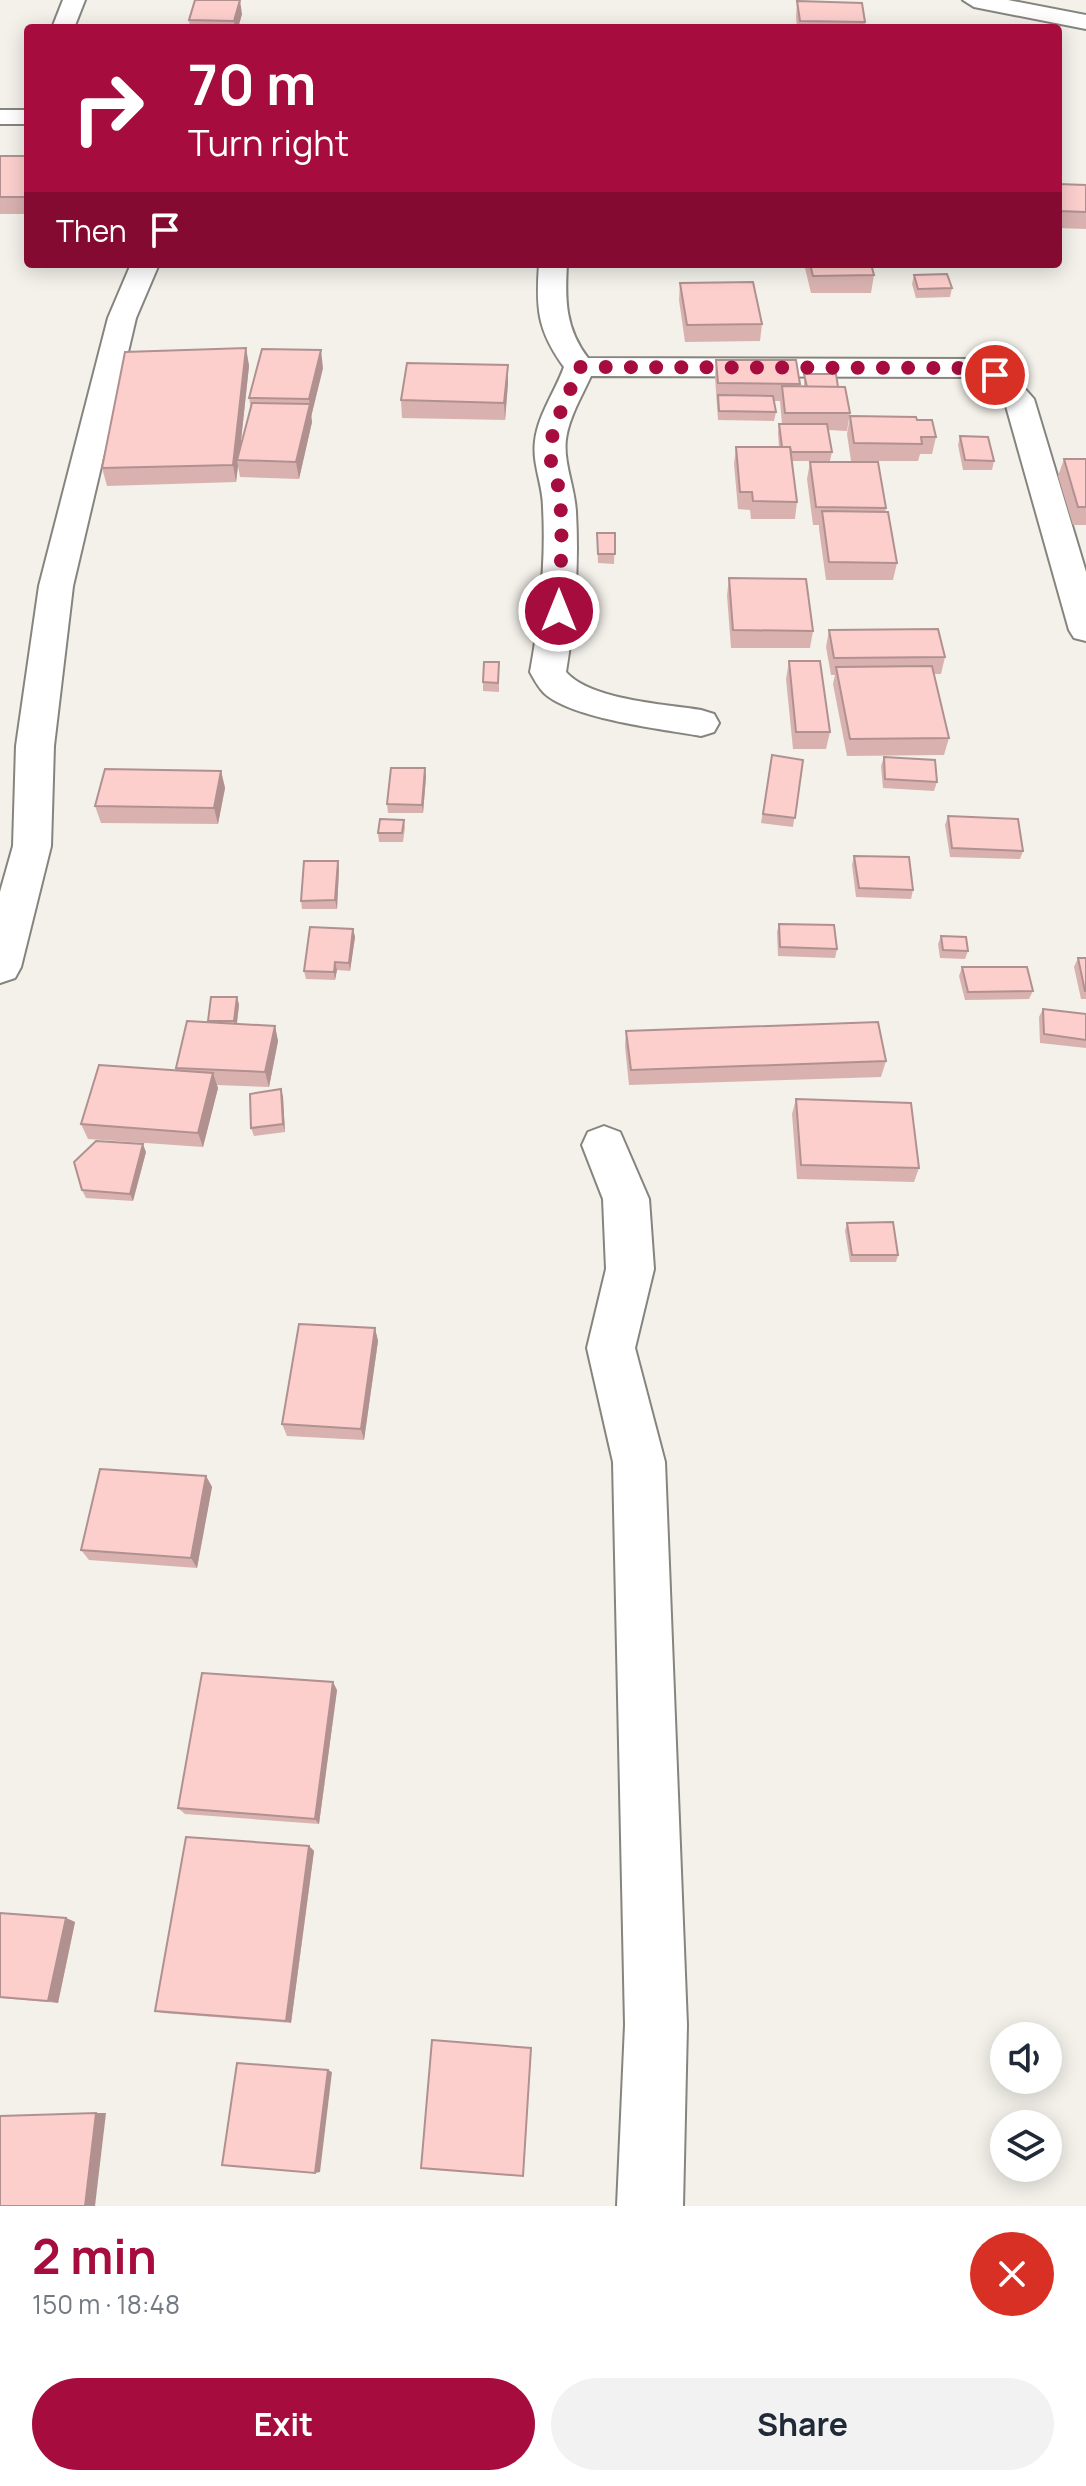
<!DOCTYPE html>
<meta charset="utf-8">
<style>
body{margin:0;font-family:Manrope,sans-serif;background:#f2f2f3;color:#1f2937;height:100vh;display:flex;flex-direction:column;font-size:30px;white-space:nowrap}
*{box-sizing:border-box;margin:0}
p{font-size:26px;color:#747a83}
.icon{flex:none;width:44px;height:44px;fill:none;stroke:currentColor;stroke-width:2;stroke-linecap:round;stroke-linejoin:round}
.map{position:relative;height:2206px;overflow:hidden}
.panel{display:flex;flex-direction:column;background:#fff;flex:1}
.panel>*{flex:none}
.guide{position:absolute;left:24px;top:24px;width:1038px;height:244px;border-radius:8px;box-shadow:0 4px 20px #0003;background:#a60d3e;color:#fff;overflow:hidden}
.tools{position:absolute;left:990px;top:2022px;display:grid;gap:16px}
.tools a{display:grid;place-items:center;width:72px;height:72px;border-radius:50%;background:#fff;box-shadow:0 4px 20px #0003;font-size:40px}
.pin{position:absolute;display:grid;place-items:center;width:68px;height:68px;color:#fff;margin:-34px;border:4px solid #fff;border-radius:50%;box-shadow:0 2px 8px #0007}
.me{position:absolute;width:88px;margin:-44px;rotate:0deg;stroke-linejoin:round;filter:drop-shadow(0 0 6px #0008)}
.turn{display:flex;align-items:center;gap:28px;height:168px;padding:0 32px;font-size:36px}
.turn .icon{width:104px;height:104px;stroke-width:2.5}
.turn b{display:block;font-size:56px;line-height:68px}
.then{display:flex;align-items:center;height:76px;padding:0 32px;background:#0003;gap:16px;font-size:30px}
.round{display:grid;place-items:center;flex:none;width:84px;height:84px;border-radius:42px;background:#f2f2f3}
.summary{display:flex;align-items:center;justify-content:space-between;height:136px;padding:0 32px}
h1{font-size:48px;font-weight:700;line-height:60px;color:#a60d3e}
.button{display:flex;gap:16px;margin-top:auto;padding:16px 32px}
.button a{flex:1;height:92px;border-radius:48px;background:#a60d3e;color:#fff;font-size:32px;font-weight:700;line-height:92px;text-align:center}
.button a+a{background:#f2f2f3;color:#1f2937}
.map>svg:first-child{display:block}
</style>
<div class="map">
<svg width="1086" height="2206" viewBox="0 0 1086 2206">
<rect width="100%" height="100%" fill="#f3f1ea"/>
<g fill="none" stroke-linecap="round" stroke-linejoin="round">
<g stroke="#86847e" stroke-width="4">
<g id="street">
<polygon points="63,0 85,0 74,28 52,28"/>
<polygon points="963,0 1008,0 1086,15 1086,29 974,7"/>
<rect x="0" y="110" width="28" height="14"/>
<polygon points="131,264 159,264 136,318 73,586 54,746 51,846 21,967 15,978 0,983 0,892 13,846 16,746 39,586 108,318"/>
<path d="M539 264H567C565 300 565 328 588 358L976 359 1011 373 1034 399 1086 572V641L1074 638 1069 630 1004 399 990 386 972 377 591 376C582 396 569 417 566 439 563 463 575 487 576 512 579 565 575 619 566 672 591 700 664 704 701 710L714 714 719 723 714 732 701 736C663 729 572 719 544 693 538 687 534 679 530 672 540 618 546 563 543 507 543 485 532 464 535 441 538 415 555 392 564 367 537 330 536 308 539 264Z"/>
<polygon points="604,1126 620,1132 649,1199 654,1269 635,1348 665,1462 687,2025 683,2206 617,2206 625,2025 613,1462 587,1348 606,1269 603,1199 582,1145 588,1132"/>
</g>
</g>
<use href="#street" fill="#fff" fill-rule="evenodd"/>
</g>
<g fill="#d9b2b0">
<polygon points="797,1 865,22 865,28 797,28 796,17"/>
<polygon points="242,14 238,28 190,28 189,20"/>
<rect x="0" y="156" width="28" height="58"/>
<polygon points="1058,184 1086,185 1086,229 1058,228"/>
<polygon points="804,264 871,264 874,275 871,293 811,293"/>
<polygon points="914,275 952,288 950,297 916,298 912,284"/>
<polygon points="680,283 762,324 760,341 685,342 679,300"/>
<polygon points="246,348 249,366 240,449 251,409 249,398 323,368 311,417 312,422 299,479 240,477 238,466 236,482 107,486 102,468"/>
<polygon points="716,360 800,384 799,386 804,387 804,374 838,387 850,413 847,431 828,430 832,452 830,461 792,461 797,502 795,519 751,519 750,510 738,509 734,464 736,447 779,447 778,433 779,424 782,424 780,401 774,401 776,412 774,421 718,420 715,377"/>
<polygon points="508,383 505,420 402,418 401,400"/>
<polygon points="850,416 917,420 936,437 932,454 920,454 918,461 851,461 847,434"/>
<polygon points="960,436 994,461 992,470 963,470 958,445"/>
<polygon points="1064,459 1086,459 1086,525 1073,525 1058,476"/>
<polygon points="810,462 886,508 885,512 897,563 893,580 826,580 819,529 819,525 813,525 807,479"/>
<polygon points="597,533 615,533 614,564 598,563"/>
<polygon points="729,578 813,631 810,648 731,648 727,595"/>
<polygon points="829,630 945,657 941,674 934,674 949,738 944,755 847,756 833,684 835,675 831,675 826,647"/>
<polygon points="789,661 830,732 826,749 793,749 786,679"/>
<polygon points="499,662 499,692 483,691 483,682"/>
<polygon points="772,755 803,760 793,827 761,823"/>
<polygon points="884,757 937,782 934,791 883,788 881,766"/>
<polygon points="425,768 426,777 423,813 388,813 387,804"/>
<polygon points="221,771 225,788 218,824 101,823 95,806"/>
<polygon points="948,816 1023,851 1020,859 950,857 945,825"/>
<polygon points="404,820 405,828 403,842 379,842 378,833"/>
<polygon points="854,856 913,890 911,899 856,897 852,865"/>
<polygon points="338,861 339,869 337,909 302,909 301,901"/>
<polygon points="779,924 837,949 835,958 778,956 777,932"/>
<polygon points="353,929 355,937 350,971 337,970 335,980 306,979 304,971"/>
<polygon points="941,936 968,951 965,959 940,958 938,944"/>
<polygon points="1078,958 1086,958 1086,999 1081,999 1074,967"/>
<polygon points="962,967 1033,991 1029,999 965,1000 959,976"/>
<polygon points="237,997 239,1005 237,1024 275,1026 278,1041 269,1087 217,1085 218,1088 203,1147 88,1139 81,1124 176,1070 176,1068 209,1022 208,1021"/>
<polygon points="1043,1009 1086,1014 1086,1048 1040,1043 1039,1017"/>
<polygon points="626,1031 886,1061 881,1077 629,1085 625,1046"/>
<polygon points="281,1089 283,1097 285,1132 254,1136 251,1128"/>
<polygon points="796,1099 919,1168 914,1182 797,1179 792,1114"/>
<polygon points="146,1152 133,1201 86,1198 82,1190"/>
<polygon points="847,1223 898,1255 896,1262 850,1262 845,1231"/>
<polygon points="375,1328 378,1341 364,1440 287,1436 282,1424"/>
<polygon points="206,1476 212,1487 197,1568 89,1560 81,1550"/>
<polygon points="337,1690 319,1824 185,1814 178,1808"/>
<polygon points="309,1846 314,1851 291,2023 163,2013 155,2011"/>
<polygon points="0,1913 66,1918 75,1922 58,2003 0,1998"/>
</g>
<g fill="#b09190">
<polygon points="240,0 242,14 238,28 235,28 234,21"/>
<polygon points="246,348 249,366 239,460 237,460 238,466 236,482 233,465"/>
<polygon points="321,350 323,368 311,417 309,399"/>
<polygon points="508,365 508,383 505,420 504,403"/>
<polygon points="310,404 312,422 299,479 296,462"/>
<polygon points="425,768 426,777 423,813 422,805"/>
<polygon points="221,771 225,788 218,824 214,808"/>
<polygon points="338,861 339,869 337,909 335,900"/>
<polygon points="353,929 355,937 350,971 349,963"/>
<polygon points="335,962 337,970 335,980 334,972"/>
<polygon points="237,997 239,1005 236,1029 234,1021"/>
<polygon points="275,1026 278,1041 269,1087 265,1072"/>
<polygon points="213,1073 218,1088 203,1147 198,1133"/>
<polygon points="281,1089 283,1097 285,1132 283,1124"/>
<polygon points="143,1144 146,1152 133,1201 130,1194"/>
<polygon points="375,1328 378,1341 364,1440 361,1429"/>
<polygon points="206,1476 212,1487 197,1568 191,1558"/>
<polygon points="333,1682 337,1690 319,1824 315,1819"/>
<polygon points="309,1846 314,1851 291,2023 286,2021"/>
<polygon points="66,1918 75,1922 58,2003 48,2001"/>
<polygon points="328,2070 332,2072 320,2172 315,2173"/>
<polygon points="96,2113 106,2113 95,2206 85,2206"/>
</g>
<g fill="#fccfcd" stroke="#b09190" stroke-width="2">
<polygon points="195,0 240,0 234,21 189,20"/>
<polygon points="797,1 862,3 865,22 800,21"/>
<polygon points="512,26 512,28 478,27"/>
<rect x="0" y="156" width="28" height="41"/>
<polygon points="1058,184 1086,185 1086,212 1058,211"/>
<polygon points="810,264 871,264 874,275 813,276"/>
<polygon points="947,274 952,288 918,289 914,275"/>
<polygon points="753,282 762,324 687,325 680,283"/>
<polygon points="246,348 233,465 102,468 125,352"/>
<polygon points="262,349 321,350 309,399 249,398"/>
<polygon points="716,360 796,360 800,384 718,383"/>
<polygon points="407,363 508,365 504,403 401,400"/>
<polygon points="804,374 836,374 838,387 807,387"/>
<polygon points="782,386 845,387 850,413 785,413"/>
<polygon points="718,395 773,396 776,412 719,411"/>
<polygon points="252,403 310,404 296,462 237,460"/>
<polygon points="850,416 916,417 917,420 932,420 936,437 921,437 922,444 854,443"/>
<polygon points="779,424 827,424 832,452 791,452 790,447 782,447"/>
<polygon points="960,436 988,437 994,461 965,460"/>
<polygon points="736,447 790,447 797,502 753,501 752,492 740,492"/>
<polygon points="1064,459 1086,459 1086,507 1078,507"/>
<polygon points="810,462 878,462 886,508 816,507"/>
<polygon points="822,511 888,512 897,563 829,562"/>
<polygon points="597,533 615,533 615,554 598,554"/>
<polygon points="729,578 806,579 813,631 733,630"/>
<polygon points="938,629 945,657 834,658 829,630"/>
<polygon points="789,661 820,661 830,732 796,732"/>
<polygon points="484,662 499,662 498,683 483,682"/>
<polygon points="932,666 949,738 850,739 836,667"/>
<polygon points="772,755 803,760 795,818 763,814"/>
<polygon points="884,757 935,760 937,782 885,779"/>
<polygon points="391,768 425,768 422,805 387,804"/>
<polygon points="105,769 221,771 214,808 95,806"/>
<polygon points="948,816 1018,819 1023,851 952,848"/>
<polygon points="380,819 404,820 402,833 378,833"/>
<polygon points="854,856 909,857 913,890 859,888"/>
<polygon points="304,861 338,861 335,900 301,901"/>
<polygon points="779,924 834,925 837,949 780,947"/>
<polygon points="310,927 353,929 349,963 335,962 334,972 304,971"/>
<polygon points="941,936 966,937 968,951 943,950"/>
<polygon points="1078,958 1086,958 1086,991 1085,991"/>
<polygon points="962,967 1027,967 1033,991 968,992"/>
<polygon points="211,997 237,997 234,1021 208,1021"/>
<polygon points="1043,1009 1086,1014 1086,1040 1044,1034"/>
<polygon points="187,1021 275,1026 265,1072 176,1068"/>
<polygon points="878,1022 886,1061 631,1070 626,1031"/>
<polygon points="99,1065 213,1073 198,1133 81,1124"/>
<polygon points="281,1089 283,1124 251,1128 250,1094"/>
<polygon points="796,1099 911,1103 919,1168 801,1165"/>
<polygon points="96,1141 143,1144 130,1194 82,1190 74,1162"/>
<polygon points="893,1222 898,1255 852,1255 847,1223"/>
<polygon points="299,1324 375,1328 361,1429 282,1424"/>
<polygon points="100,1469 206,1476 191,1558 81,1550"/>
<polygon points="202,1673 333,1682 315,1819 178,1808"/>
<polygon points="186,1837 309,1846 286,2021 155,2011"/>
<polygon points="0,1913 66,1918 48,2001 0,1997"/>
<polygon points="432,2040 531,2048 523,2176 421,2168"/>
<polygon points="237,2063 328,2070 315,2173 222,2165"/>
<polygon points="96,2113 85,2206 0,2206 0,2116"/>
</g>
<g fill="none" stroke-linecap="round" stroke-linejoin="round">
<path stroke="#a60d3e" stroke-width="14" stroke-dasharray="0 25.2" d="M559 611C560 572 564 530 559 491 557 477 549 463 550 449 554 418 570 395 579 367L976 368 995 375"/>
</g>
</svg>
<div class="tools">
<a><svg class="icon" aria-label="sound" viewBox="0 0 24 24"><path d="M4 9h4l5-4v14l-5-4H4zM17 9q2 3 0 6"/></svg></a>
<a><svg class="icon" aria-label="layers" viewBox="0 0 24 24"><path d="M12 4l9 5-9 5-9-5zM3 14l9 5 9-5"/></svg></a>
</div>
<div class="pin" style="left:995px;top:375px;background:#d93025"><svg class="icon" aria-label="arrive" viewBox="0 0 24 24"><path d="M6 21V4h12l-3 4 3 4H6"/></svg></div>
<svg class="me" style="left:559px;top:611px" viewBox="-20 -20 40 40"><circle r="17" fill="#a60d3e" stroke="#fff" stroke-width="3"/><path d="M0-11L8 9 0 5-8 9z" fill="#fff"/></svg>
<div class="guide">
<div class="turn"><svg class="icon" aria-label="right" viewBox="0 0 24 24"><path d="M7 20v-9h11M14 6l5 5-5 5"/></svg><div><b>70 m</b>Turn right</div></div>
<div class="then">Then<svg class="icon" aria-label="arrive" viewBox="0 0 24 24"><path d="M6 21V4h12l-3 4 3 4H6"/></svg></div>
</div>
</div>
<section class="panel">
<div class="summary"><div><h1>2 min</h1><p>150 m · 18:48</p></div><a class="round" style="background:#d93025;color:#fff"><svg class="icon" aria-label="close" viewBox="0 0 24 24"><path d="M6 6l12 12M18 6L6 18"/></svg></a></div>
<div class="button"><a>Exit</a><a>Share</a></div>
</section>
